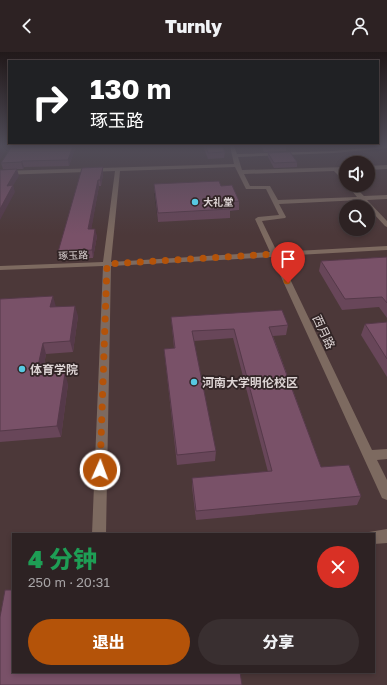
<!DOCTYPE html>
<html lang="zh">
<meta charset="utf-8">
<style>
body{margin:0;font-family:"Golos Text","Noto Sans SC",sans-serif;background:#392f30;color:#f1f3f6;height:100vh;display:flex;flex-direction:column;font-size:15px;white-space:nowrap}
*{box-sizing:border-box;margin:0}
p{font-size:13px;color:#a7a4a6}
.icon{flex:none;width:22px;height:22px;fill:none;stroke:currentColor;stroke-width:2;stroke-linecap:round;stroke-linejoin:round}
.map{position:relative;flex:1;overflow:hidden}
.sheet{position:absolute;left:12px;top:481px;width:363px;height:140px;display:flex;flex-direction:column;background:#2d2223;border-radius:0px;box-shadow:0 2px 6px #0003,0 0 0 1px #483f41}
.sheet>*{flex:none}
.banner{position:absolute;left:8px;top:8px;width:371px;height:84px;border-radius:0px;box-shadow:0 2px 6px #0003,0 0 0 1px #483f41;background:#202124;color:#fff;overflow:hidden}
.buttons{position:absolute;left:339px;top:104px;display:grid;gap:8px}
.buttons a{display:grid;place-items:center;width:36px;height:36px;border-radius:50%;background:#2d2223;box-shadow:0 2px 6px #0003,0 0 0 1px #483f41;font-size:20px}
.pin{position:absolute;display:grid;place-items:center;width:34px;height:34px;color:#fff;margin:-41px -17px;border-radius:50% 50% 50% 0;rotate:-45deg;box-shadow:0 0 4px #0007}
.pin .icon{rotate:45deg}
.me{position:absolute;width:44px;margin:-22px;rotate:2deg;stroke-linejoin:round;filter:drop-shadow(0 0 3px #0008)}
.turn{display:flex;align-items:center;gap:14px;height:84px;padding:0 16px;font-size:18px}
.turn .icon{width:52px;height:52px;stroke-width:2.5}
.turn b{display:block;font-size:28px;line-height:34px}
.round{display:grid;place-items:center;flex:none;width:42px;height:42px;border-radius:21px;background:#392f30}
.head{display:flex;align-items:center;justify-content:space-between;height:68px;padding:0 16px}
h1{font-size:24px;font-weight:800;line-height:30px;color:#1e9e55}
.action{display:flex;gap:8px;margin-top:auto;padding:8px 16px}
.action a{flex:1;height:46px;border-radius:24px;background:#b45309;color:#fff;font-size:16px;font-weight:800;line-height:46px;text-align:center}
.action a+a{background:#392f30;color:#f1f3f6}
header{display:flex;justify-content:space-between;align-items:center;height:52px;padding:0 16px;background:#2d2223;font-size:18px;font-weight:800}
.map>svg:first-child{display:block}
</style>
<header><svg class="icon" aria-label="back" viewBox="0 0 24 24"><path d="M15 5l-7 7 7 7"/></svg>Turnly<svg class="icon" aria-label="person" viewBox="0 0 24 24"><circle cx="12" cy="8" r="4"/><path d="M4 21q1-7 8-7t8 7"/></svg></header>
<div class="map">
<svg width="387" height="633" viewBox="0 0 387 633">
<rect width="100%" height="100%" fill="#3c2e2f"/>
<path fill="#4c3839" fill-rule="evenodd" d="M0 94H387V633H0ZM346 111H368V133H346ZM154 141 239 158 158 170ZM346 155H368V177H346ZM13 482H374V620H13Z"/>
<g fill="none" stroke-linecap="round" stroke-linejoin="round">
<g fill="#7d6a60" fill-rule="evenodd">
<path d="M230 94H234L237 102 334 99 387 94V96L334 101 238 105 242 118 346 115V119H340L346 126V131L334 119 244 122 250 134H270L278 148 357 145 347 133H353L364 144 387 143V147L367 148 387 169V175L385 174 361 148 279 152 286 165 285 166 262 169 277 200 387 194V198L279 204 372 398 387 397V407L377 408 387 428V448L382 446 272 205 111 214 106 482H92L103 214 0 218V214L103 210 115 119 0 123V119L234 112ZM235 115 246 137H266L279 163 258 165 255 167 270 200 111 210 120 119Z"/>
<polygon points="387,113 387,117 368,118 368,114"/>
<polygon points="387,477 387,491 374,492 374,482 368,482 369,480"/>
</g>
</g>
<g fill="#684659">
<polygon points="12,94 76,94 69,114 24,115 23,117 3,117 1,111"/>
<polygon points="203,94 222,94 225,100 224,106 208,107"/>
<polygon points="261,94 286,94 286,99 264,100"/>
<polygon points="268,101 297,110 297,115 274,116 268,105"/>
<polygon points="103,115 103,122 101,134 99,134 91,177 97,184 93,206 60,207 58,200"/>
<polygon points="154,132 221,134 239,149 239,158 230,159 230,166 158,170"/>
<polygon points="387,205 387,266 379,255 342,258 319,219 321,209"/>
<polygon points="0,247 56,255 78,264 73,300 46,302 42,323 68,332 61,385 0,390"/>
<polygon points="171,265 288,273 286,283 273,284 321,415 361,444 357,453 196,468 192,435 192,426 268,420 233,286 194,289 216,399 215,409 177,413 164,297 174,296"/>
<polygon points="387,270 387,325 361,283 365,272"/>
</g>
<g fill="#553949">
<polygon points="3,94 9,94 0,108 0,99"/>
<polygon points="73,94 76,94 69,114 68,108"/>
<polygon points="22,109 24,115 23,117 21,110"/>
<polygon points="103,115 103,122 101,134 100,128"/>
<polygon points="17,117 19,124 9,140 7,134"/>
<polygon points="98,128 99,134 90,185 88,177"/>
<polygon points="13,133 15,140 0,168 0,157"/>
<polygon points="95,177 97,184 93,206 92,198"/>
<polygon points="53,244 56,255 53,266 50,255"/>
<polygon points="75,254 78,264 73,300 70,289"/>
<polygon points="43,291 46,302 40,334 36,323"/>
<polygon points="65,321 68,332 61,385 57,374"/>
</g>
<g fill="#795168" stroke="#553949">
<polygon points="0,94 3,94 0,99"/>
<polygon points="12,94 73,94 68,108 22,109 21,110 1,111"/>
<polygon points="206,94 222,94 225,100 208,101"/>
<polygon points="290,100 297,110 274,111 268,101"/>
<polygon points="103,115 100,128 98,128 88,177 95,177 92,198 58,200 82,116"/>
<polygon points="17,117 7,134 13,133 0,157 0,118"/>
<polygon points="219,129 221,134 232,133 239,149 228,150 230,157 158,161 154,132"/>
<polygon points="387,205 387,251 382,245 345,247 321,209"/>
<polygon points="53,244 50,255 75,254 70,289 43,291 36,323 65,321 57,374 0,379 0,247"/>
<polygon points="282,258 288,273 269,275 321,415 349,413 361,444 196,459 192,426 272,419 234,277 192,279 216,399 177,403 164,297 175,296 171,265"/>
<polygon points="387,270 387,307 365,272"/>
<polygon points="5,538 13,538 13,620 240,620 242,633 0,633 0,565"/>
</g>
<linearGradient id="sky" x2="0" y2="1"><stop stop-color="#21191a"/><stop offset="0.51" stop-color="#504c58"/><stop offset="1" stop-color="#504c58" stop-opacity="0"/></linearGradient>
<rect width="387" height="183" fill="url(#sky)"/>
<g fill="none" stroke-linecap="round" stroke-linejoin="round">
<polyline stroke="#b45309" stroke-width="7" stroke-dasharray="0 12.6" points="100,418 107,212 274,202 288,231"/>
</g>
<g fill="#57c9e2" stroke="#312425" stroke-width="1.5">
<circle cx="195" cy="150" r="4"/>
<circle cx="22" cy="317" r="4"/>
<circle cx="194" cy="330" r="4"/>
</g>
<g text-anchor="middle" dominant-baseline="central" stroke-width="3.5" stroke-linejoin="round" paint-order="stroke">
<g font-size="10" font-weight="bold" fill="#dcd3d3" stroke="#312425" text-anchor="start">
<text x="203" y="150">大礼堂</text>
</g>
<g font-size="10" fill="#dcd3d3" stroke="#312425">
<text transform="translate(73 203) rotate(-2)">琢玉路</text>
</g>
<g font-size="12" fill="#dcd3d3" stroke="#312425">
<text transform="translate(324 280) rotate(65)">西月路</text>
</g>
<g font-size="12" font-weight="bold" fill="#dcd3d3" stroke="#312425" text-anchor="start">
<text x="30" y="317">体育学院</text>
<text x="202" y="330">河南大学明伦校区</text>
</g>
</g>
</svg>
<div class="buttons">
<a><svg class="icon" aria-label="sound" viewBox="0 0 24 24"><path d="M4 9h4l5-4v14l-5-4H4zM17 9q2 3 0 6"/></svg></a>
<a><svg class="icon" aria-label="search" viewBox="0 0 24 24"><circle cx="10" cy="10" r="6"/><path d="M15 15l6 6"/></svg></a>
</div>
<div class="pin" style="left:288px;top:231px;background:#d93025"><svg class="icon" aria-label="arrive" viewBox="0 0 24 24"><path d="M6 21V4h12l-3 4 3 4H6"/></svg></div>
<svg class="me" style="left:100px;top:418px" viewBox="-20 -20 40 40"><circle r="17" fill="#b45309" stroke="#fff" stroke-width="3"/><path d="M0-11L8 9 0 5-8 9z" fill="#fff"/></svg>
<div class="banner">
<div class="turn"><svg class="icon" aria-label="right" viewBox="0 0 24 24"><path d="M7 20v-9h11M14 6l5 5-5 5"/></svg><div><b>130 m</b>琢玉路</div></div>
</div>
<section class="sheet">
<div class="head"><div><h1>4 分钟</h1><p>250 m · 20:31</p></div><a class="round" style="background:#d93025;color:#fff"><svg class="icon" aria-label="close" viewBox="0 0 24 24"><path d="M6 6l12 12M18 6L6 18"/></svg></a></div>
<div class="action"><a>退出</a><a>分享</a></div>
</section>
</div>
